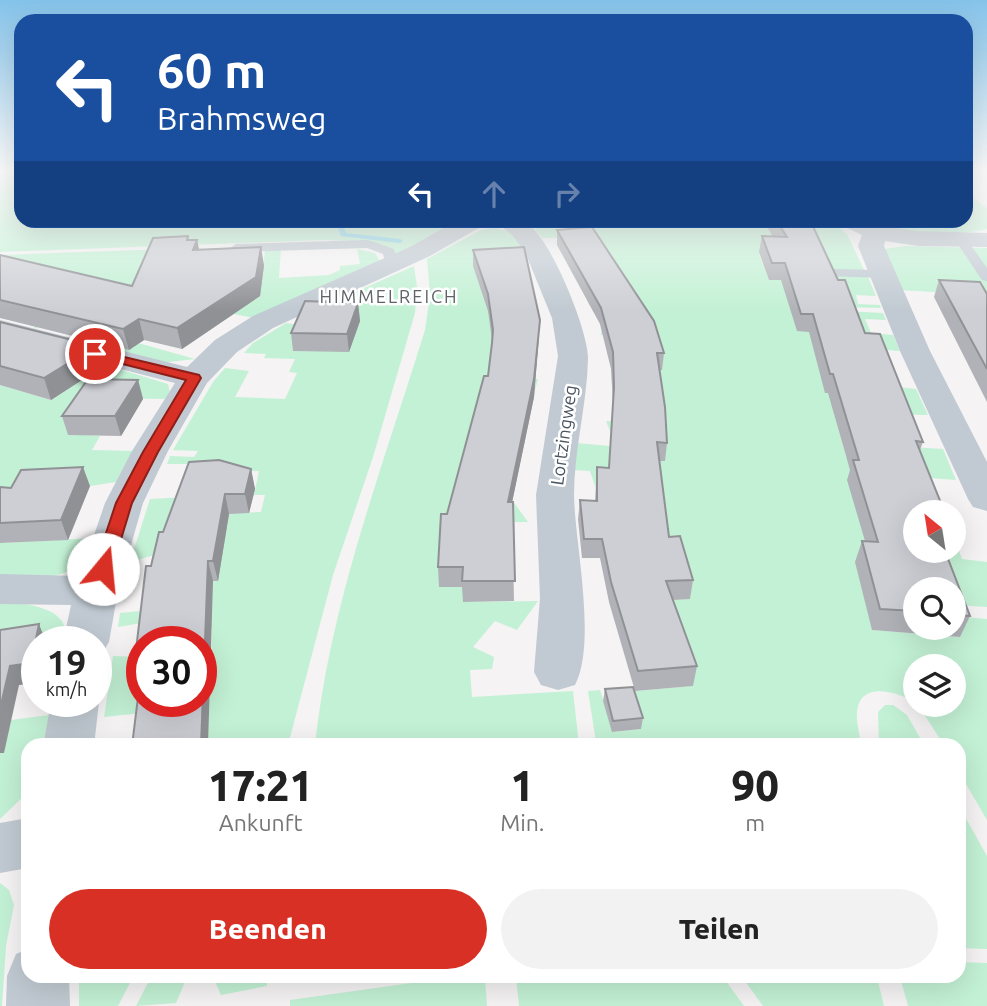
<!DOCTYPE html>
<html lang="de">
<style>
body{margin:0;font-family:Ubuntu,sans-serif;background:#f2f2f2;color:#222;height:100vh;display:flex;flex-direction:column;font-size:26px;white-space:nowrap}
*{box-sizing:border-box;margin:0}
p{font-size:23px;color:#767676}
.icon{flex:none;width:38px;height:38px;fill:none;stroke:currentColor;stroke-width:2;stroke-linecap:round;stroke-linejoin:round}
.map{position:relative;flex:1;overflow:hidden}
.side{position:absolute;left:21px;top:738px;width:945px;height:245px;display:flex;flex-direction:column;background:#fff;border-radius:21px;box-shadow:0 7px 28px #0002}
.side>*{flex:none}
.top-card{position:absolute;left:14px;top:14px;width:959px;height:214px;border-radius:21px;box-shadow:0 7px 28px #0002;background:#1a4fa0;color:#fff;overflow:hidden}
.needle{width:46px;rotate:330deg}
.fabs{position:absolute;left:903px;top:500px;display:grid;gap:14px}
.fabs a{display:grid;place-items:center;width:63px;height:63px;border-radius:50%;background:#fff;box-shadow:0 7px 28px #0002;font-size:35px}
.speed{position:absolute;left:21px;top:626px;display:flex;gap:14px;font-size:35px;font-weight:700;text-align:center}
.speed>*{display:grid;place-content:center;width:91px;height:91px;border-radius:50%;background:#fff;box-shadow:0 7px 28px #0002;line-height:1}
.speed small{font-size:18px;font-weight:400}
.speed .limit{border:10px solid #d22;background:#fff;color:#111}
.pin{position:absolute;display:grid;place-items:center;width:60px;height:60px;color:#fff;margin:-30px;border:4px solid #fff;border-radius:50%;box-shadow:0 2px 7px #0007}
.me{position:absolute;width:77px;margin:-38px;rotate:17deg;stroke-linejoin:round;filter:drop-shadow(0 0 5px #0008)}
.turn{display:flex;align-items:center;gap:24px;height:147px;padding:0 28px;font-size:32px}
.turn .icon{width:91px;height:91px;stroke-width:2.5}
.turn b{display:block;font-size:49px;line-height:60px}
.lanes{display:flex;align-items:center;height:66px;padding:0 28px;background:#0003;justify-content:center;gap:35px;direction:ltr}
.lanes .off{opacity:.35}
.eta{display:flex;justify-content:space-evenly;align-items:center;height:119px;text-align:center}
.eta b{font-size:42px;font-weight:800;line-height:49px}
.button{display:flex;gap:14px;margin-top:auto;padding:14px 28px}
.button a{flex:1;height:80px;border-radius:42px;background:#d93025;color:#fff;font-size:28px;font-weight:800;line-height:80px;text-align:center}
.button a+a{background:#f2f2f2;color:#222}
.map>svg:first-child{display:block}
</style>
<div class="map">
<svg width="987" height="1006" viewBox="0 0 987 1006">
<rect width="100%" height="100%" fill="#f5f3f3"/>
<g fill="#c3f1d5">
<polygon points="0,170 21,170 21,220 464,221 396,257 357,241 323,240 0,252"/>
<path d="M966 193 987 208V229C947 238 906 234 867 221L966 220Z"/>
<path d="M830 220 847 234 865 272 822 270 759 253 769 280 824 274 868 277 876 296 856 295 858 304 880 305 881 308 844 307 845 311 883 313 886 320 865 319 871 333 893 335 900 351 875 349 888 386 916 389 928 415 834 413 846 457 910 447 943 449 956 480 917 477 848 480 915 551H954V536L962 559 987 562V607L954 605V590L936 569 873 630 960 637 954 616 987 619V820L959 772V746L944 745 918 705H954V667H915V702C897 692 860 680 857 712 856 722 860 735 861 745H598L596 742 588 691 600 690 613 732 641 729 631 698 637 697 635 691 693 686 621 641 609 602 689 599 595 486 590 471 572 470 576 443 610 446 609 457 663 434 610 431 606 421 644 423 612 370 661 369 637 334 601 335 602 328 629 301 589 305 585 292 596 237 542 238 529 221Z"/>
<path d="M495 228 510 232 527 254 510 256 474 266 481 289 537 329 539 345 494 344 491 378 538 379 535 390 498 387 512 500 528 522H497L439 587H463V602L538 601 517 630 495 621 473 647 494 657 492 669 470 670 472 697 573 691 579 745 315 746C330 603 383 466 425 330L430 295 427 259 481 230Z"/>
<polygon points="905,246 987,248 987,321 971,294 898,290 884,249"/>
<polygon points="194,248 262,281 265,250 281,249 279,278 329,275 340,270 340,266 360,264 357,249 375,253 380,261 258,319 234,314 225,320 188,311 138,343 195,359 160,363 103,348 130,332 76,307 34,329 37,320 0,255"/>
<polygon points="414,266 417,287 415,313 373,457 333,575 288,745 208,745 209,706 104,717 113,656 142,657 142,702 201,702 201,686 210,684 212,629 146,638 147,622 118,627 120,613 183,607 165,552 130,562 150,499 188,497 182,515 261,512 265,495 254,495 259,471 196,473 199,464 167,464 170,456 194,457 198,451 173,450 213,382 225,368 249,371 235,397 285,399 297,373 289,372 295,359 264,358 266,354 244,353 253,343 286,323 304,326 349,352 357,327 299,317"/>
<path d="M105 365 168 384 170 393 166 399 94 398 69 434 100 436 92 450 133 451 116 482 90 486 2 543 95 538C81 585 40 577 0 577V385L51 400Z"/>
<path d="M0 601C25 604 73 606 65 642H37L0 651Z"/>
<polygon points="885,705 893,705 907,715 924,745 879,745 878,712"/>
<polygon points="49,715 43,745 28,746 28,792 0,819 0,753 4,752 11,720"/>
<polygon points="959,806 987,856 987,949 959,948"/>
<polygon points="0,883 9,890 14,905 6,946 2,1006 0,1006"/>
<polygon points="959,962 987,963 987,1006 908,1006 900,977 959,976"/>
<polygon points="461,976 485,977 487,1006 290,1006 290,1000"/>
<polygon points="79,977 79,976 133,977 118,1006 79,1006"/>
<polygon points="151,977 187,977 176,1003 136,1006"/>
<polygon points="213,977 267,977 267,986 221,995"/>
<polygon points="516,977 723,977 744,1006 519,1006"/>
<polygon points="742,977 877,977 884,1006 763,1006"/>
</g>
<g fill="none" stroke-linecap="round" stroke-linejoin="round">
<polygon fill="#90daee" fill-rule="evenodd" points="335,220 341,220 346,233 400,239 403,241 400,243 341,236"/>
<g fill="#c1cad2" fill-rule="evenodd">
<polygon points="961,236 965,237 987,268 987,281 982,280 955,240"/>
<polygon points="368,240 394,249 398,264 396,267 386,267 383,254 367,248 236,252 230,248 236,244"/>
<polygon points="832,269 883,270 890,274 883,278 827,276 827,270"/>
</g>
<g fill="#c1cad2" fill-rule="evenodd">
<polygon points="457,220 488,220 484,225 430,256 273,328 237,352 207,383 168,451 143,503 118,591 109,642 102,654 96,656 96,642 63,642 71,605 0,604 0,574 80,576 105,503 132,451 175,383 0,338 0,320 187,367 215,340 253,316 412,246"/>
<path d="M493 220C503 220 516 218 525 222 549 233 589 332 588 359 587 404 574 450 574 496 575 544 597 643 575 685L558 690 541 685 534 672 540 598 536 495 558 356 552 318 525 252 512 235Z"/>
<polygon points="842,220 870,220 889,227 918,231 987,233 987,247 918,246 885,241 884,246 930,351 987,462 987,511 973,507 968,499 900,351 858,246 862,235 845,227"/>
<polygon points="96,696 99,702 94,746 43,746 51,702 96,702"/>
<polygon points="28,818 28,868 0,873 0,823"/>
<polygon points="28,949 28,976 69,976 70,1006 6,1006 7,976 16,954"/>
</g>
</g>
<g fill="#b0b2b7" fill-rule="evenodd">
<path d="M763 220H810L838 280 923 442 920 450 915 513 970 616 960 637 872 630 855 562 862 541H865L847 480 850 470 828 393H825L809 332 797 331 781 280H769L759 252 762 236 773 237ZM915 590H954V628H915Z"/>
<polygon points="557,230 664,353 662,370 660,370 667,443 665,461 659,461 669,537 693,580 690,599 673,600 697,666 693,686 635,691 609,602 600,558 582,558 578,519 580,500 595,501 597,467 609,468 613,404 611,369 600,324 557,245"/>
<polygon points="188,236 189,240 197,240 199,250 264,265 260,296 182,349 144,340 129,350 0,318 0,255 132,286"/>
<polygon points="473,250 539,338 534,397 512,502 514,601 463,602 462,587 439,587 438,567 447,514 488,376 492,340 488,311 473,266"/>
<polygon points="939,280 987,294 987,402 934,297"/>
<polygon points="358,303 360,321 349,352 293,351 291,333"/>
<polygon points="0,322 102,367 51,400 0,385"/>
<polygon points="138,380 143,399 121,436 68,435 62,416"/>
<polygon points="251,469 255,489 249,513 229,514 218,581 213,581 139,691 133,675 151,566 163,532"/>
<polygon points="90,486 68,540 0,543 0,487 11,488"/>
<polygon points="605,689 643,718 641,729 612,732 603,701"/>
</g>
<g fill="#909195">
<polygon points="197,240 201,258 193,250"/>
<polygon points="261,247 264,265 260,296 182,349 177,328"/>
<polygon points="358,303 360,321 349,352 347,334"/>
<polygon points="139,319 144,340 129,350 123,329"/>
<polygon points="540,320 534,397 508,522 508,502"/>
<polygon points="96,346 102,367 51,400 44,378"/>
<polygon points="138,380 143,399 121,436 115,416"/>
<polygon points="83,467 90,486 68,540 61,520"/>
<polygon points="251,469 255,489 249,513 245,494"/>
<polygon points="225,494 229,514 218,581 213,561"/>
<polygon points="208,561 213,581 208,746 201,746"/>
<polygon points="39,624 46,642 37,642 37,683 19,685 4,753 0,753 0,709 10,666"/>
<polygon points="141,673 140,695 133,675"/>
</g>
<g fill="#cdcfd5" stroke="#909195" stroke-width="2" fill-rule="evenodd">
<polygon points="776,220 810,220 838,280 845,280 865,333 880,334 923,442 916,441 945,513 915,513 915,551 945,551 970,616 954,615 954,590 915,590 915,611 880,609 862,541 878,542 853,460 859,460 833,374 830,374 813,314 801,314 785,263 772,263 762,236 787,237"/>
<polygon points="592,227 654,321 664,353 657,353 665,407 667,443 657,442 669,537 680,536 693,580 666,581 697,666 638,671 611,582 602,539 584,539 580,500 597,501 597,467 609,468 614,387 613,352 601,308 557,230"/>
<polygon points="188,236 187,240 197,240 193,250 261,247 256,277 177,328 139,319 123,329 0,300 0,255 132,286 153,238"/>
<polygon points="524,247 540,320 534,379 508,502 513,502 515,581 462,581 463,567 438,567 441,514 447,514 484,376 488,376 492,343 493,330 488,294 473,250"/>
<polygon points="939,280 980,282 987,294 987,369"/>
<polygon points="305,301 358,303 347,334 291,333"/>
<polygon points="0,322 96,346 44,378 0,366"/>
<polygon points="88,379 138,380 115,416 62,416"/>
<path d="M219 460 251 469 245 494H225L213 561H208L201 746H132L141 673 133 675 146 566H151L159 532H163L189 462ZM142 642H201V702H142Z"/>
<polygon points="83,467 61,520 0,523 0,487 11,488 21,470"/>
<polygon points="39,624 31,663 10,666 0,709 0,630"/>
<polygon points="633,687 643,718 613,721 605,689"/>
</g>
<linearGradient id="sky" x2="0" y2="1"><stop stop-color="#85c3ea"/><stop offset="0.55" stop-color="#fafafa"/><stop offset="1" stop-color="#fafafa" stop-opacity="0"/></linearGradient>
<rect width="987" height="311" fill="url(#sky)"/>
<polygon fill="#d93025" stroke="#8d1f18" stroke-width="2" points="95,350 199,375 201,378 158,452 132,503 112,569 103,575 94,569 116,503 143,452 186,380 91,356 89,354"/>
<g text-anchor="middle" dominant-baseline="central" stroke-width="5" stroke-linejoin="round" paint-order="stroke">
<g font-size="18" letter-spacing="2" fill="#5f6368" stroke="#fff">
<text x="389" y="296">HIMMELREICH</text>
</g>
<g font-size="18" fill="#4a5661" stroke="#fff">
<text transform="translate(563 435) rotate(-82)">Lortzingweg</text>
</g>
</g>
</svg>
<div class="fabs">
<a><svg class="needle" viewBox="-14 -14 28 28"><path d="M0-13l5 13h-10z" fill="#e53935"/><path d="M0 13l5-13h-10z" fill="#767676"/></svg></a>
<a><svg class="icon" aria-label="search" viewBox="0 0 24 24"><circle cx="10" cy="10" r="6"/><path d="M15 15l6 6"/></svg></a>
<a><svg class="icon" aria-label="layers" viewBox="0 0 24 24"><path d="M12 4l9 5-9 5-9-5zM3 14l9 5 9-5"/></svg></a>
</div>
<div class="speed"><div>19<small>km/h</small></div><div class="limit">30</div></div>
<div class="pin" style="left:95px;top:354px;background:#d93025"><svg class="icon" aria-label="arrive" viewBox="0 0 24 24"><path d="M6 21V4h12l-3 4 3 4H6"/></svg></div>
<svg class="me" style="left:103px;top:569px" viewBox="-20 -20 40 40"><circle r="19" fill="#fff"/><path d="M0-13L10 11 0 6-10 11z" fill="#d93025"/></svg>
<div class="top-card">
<div class="turn"><svg class="icon" aria-label="left" viewBox="0 0 24 24"><path d="M17 20v-9H6M10 6l-5 5 5 5"/></svg><div><b>60 m</b>Brahmsweg</div></div>
<div class="lanes"><svg class="icon" aria-label="left" viewBox="0 0 24 24"><path d="M17 20v-9H6M10 6l-5 5 5 5"/></svg><svg class="icon off" aria-label="ahead" viewBox="0 0 24 24"><path d="M12 20V5M6 11l6-6 6 6"/></svg><svg class="icon off" aria-label="right" viewBox="0 0 24 24"><path d="M7 20v-9h11M14 6l5 5-5 5"/></svg></div>
</div>
<section class="side">
<div class="eta">
<div><b>17:21</b><p>Ankunft</p></div>
<div><b>1</b><p>Min.</p></div>
<div><b>90</b><p>m</p></div>
</div>
<div class="button"><a>Beenden</a><a>Teilen</a></div>
</section>
</div>
